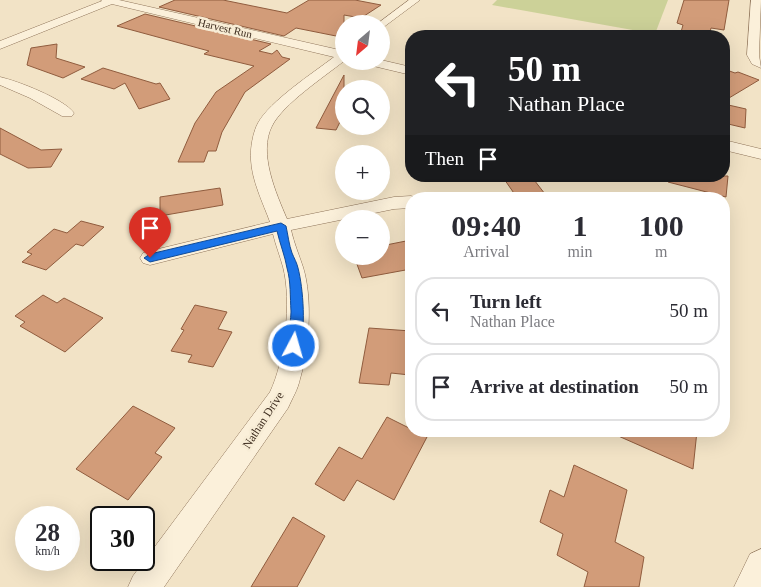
<!DOCTYPE html>
<meta charset="utf-8">
<style>
body{margin:0;font-family:Georgia,serif;background:#f7f7f7;color:#2b2b33;height:100vh;display:flex;flex-direction:column;font-size:19px;white-space:nowrap}
*{box-sizing:border-box;margin:0}
p{font-size:16px;color:#7c7c81}
.icon{flex:none;width:28px;height:28px;fill:none;stroke:currentColor;stroke-width:2;stroke-linecap:round;stroke-linejoin:round}
.map{position:relative;flex:1;overflow:hidden}
.drawer{position:absolute;left:405px;top:192px;width:325px;height:245px;display:flex;flex-direction:column;background:#fff;border-radius:20px;box-shadow:0 5px 20px #0002}
.drawer>*{flex:none}
.guide{position:absolute;left:405px;top:30px;width:325px;height:152px;border-radius:20px;box-shadow:0 5px 20px #0002;background:#202124;color:#fff;overflow:hidden}
.needle{width:32px;rotate:208deg}
.tools{position:absolute;left:335px;top:15px;display:grid;gap:10px}
.tools a{display:grid;place-items:center;width:55px;height:55px;border-radius:50%;background:#fff;box-shadow:0 5px 20px #0002;font-size:25px}
.speed{position:absolute;left:15px;top:506px;display:flex;gap:10px;font-size:25px;font-weight:700;text-align:center}
.speed>*{display:grid;place-content:center;width:65px;height:65px;border-radius:50%;background:#fff;box-shadow:0 5px 20px #0002;line-height:1}
.speed small{font-size:12px;font-weight:400}
.speed .limit{border:2px solid #111;border-radius:8px;background:#fff;color:#111}
.pin{position:absolute;display:grid;place-items:center;width:42px;height:42px;color:#fff;margin:-51px -21px;border-radius:50% 50% 50% 0;rotate:-45deg;box-shadow:0 0 5px #0007}
.pin .icon{rotate:45deg}
.me{position:absolute;width:55px;margin:-28px;rotate:6deg;stroke-linejoin:round;filter:drop-shadow(0 0 4px #0008)}
.turn{display:flex;align-items:center;gap:18px;height:105px;padding:0 20px;font-size:22px}
.turn .icon{width:65px;height:65px;stroke-width:2.5}
.turn b{display:block;font-size:35px;line-height:42px}
.then{display:flex;align-items:center;height:48px;padding:0 20px;background:#0003;gap:10px;font-size:19px}
.eta{display:flex;justify-content:space-evenly;align-items:center;height:85px;text-align:center}
.eta b{font-size:30px;font-weight:700;line-height:35px}
ul{padding:0;list-style:none}
li{display:flex;align-items:center;gap:15px;height:68px;margin:0 10px 8px;padding:0 10px;border:2px solid #e1e1e2;border-radius:20px}
li div{flex:1}
li b{display:block;font-size:19px}
li em{font-style:normal}
.map>svg:first-child{display:block}
</style>
<div class="map">
<svg width="761" height="587" viewBox="0 0 761 587">
<rect width="100%" height="100%" fill="#f2e3c6"/>
<polygon fill="#ccd198" points="497,0 668,0 655,34 492,5"/>
<g fill="#d29c79" stroke="#905c3e">
<polygon points="175,0 223,0 287,13 309,0 355,0 381,5 361,18 344,15 344,30 336,36 296,28 284,36 159,7"/>
<polygon points="684,0 729,0 724,30 711,28 709,36 681,32 683,25 677,23"/>
<polygon points="145,14 271,44 259,51 272,54 277,50 282,57 290,59 245,92 222,132 216,151 208,151 204,162 178,162 195,123 216,92 254,66 204,54 209,51 117,26"/>
<polygon points="57,44 56,58 85,67 63,78 27,65 31,48"/>
<polygon points="103,68 156,84 160,83 170,99 139,109 125,83 114,89 81,79"/>
<polygon points="724,69 735,73 738,72 759,80 724,101"/>
<polygon points="344,75 344,114 336,130 316,128"/>
<polygon points="724,104 746,109 745,128 724,123"/>
<polygon points="0,128 41,150 62,149 51,167 28,168 0,154"/>
<polygon points="502,176 531,176 545,194 518,199"/>
<polygon points="669,176 728,176 726,197 668,182"/>
<polygon points="220,188 223,205 160,216 160,197"/>
<polygon points="81,221 104,227 83,246 76,244 46,270 22,262 32,254 27,252 54,229 67,233"/>
<polygon points="411,240 411,269 362,278 354,256 381,256 381,246"/>
<polygon points="43,295 57,303 64,298 103,318 65,352 20,326 25,322 15,316"/>
<polygon points="195,305 227,312 218,329 232,332 213,367 188,362 192,355 171,351 184,330 181,329"/>
<polygon points="369,328 411,331 410,375 391,373 389,385 359,383"/>
<polygon points="133,406 175,428 155,453 162,457 128,500 76,469"/>
<polygon points="387,417 411,429 411,431 427,437 394,500 357,480 344,501 315,484 339,447 362,459"/>
<polygon points="607,431 697,431 693,469"/>
<polygon points="574,465 627,490 615,542 644,557 639,587 584,587 588,572 557,555 563,534 540,522 550,490 564,497"/>
<polygon points="293,517 325,536 297,587 251,587"/>
</g>
<g fill="none" stroke-linecap="round" stroke-linejoin="round">
<g stroke="#8f745a" stroke-width="1">
<g id="minor">
<path d="M101 0H119L344 51V61C324 77 283 104 272 126 258 153 276 193 287 219L394 197 411 196 418 199H411V208L394 209 291 230C294 243 299 255 303 267 313 299 309 348 300 379 298 389 292 399 288 408L164 587H128L133 576 270 392C285 361 292 301 283 267 280 256 276 246 273 234L150 265 143 263 140 258 143 253 150 251 270 222C263 203 252 181 251 160 250 149 253 132 258 123 270 101 313 73 334 57L112 4 0 49V41L102 1Z"/>
<polygon points="409,0 420,0 381,29 381,24 377,24"/>
<polygon points="751,0 761,0 759,55 761,68 752,64 747,55"/>
<polygon points="381,60 411,67 411,75 365,64 363,61"/>
<path d="M0 77C18 81 64 99 74 113L72 116H62L30 98 0 85Z"/>
<polygon points="724,140 761,149 761,159 724,150"/>
<polygon points="761,549 761,587 734,587 750,554"/>
</g>
</g>
<use href="#minor" fill="#fbf0da" fill-rule="evenodd"/>
</g>
<path fill="#1a73e8" stroke="#114b97" d="M281 223 286 226C288 235 289 245 292 253 294 258 297 263 298 268 303 287 307 332 298 350L294 352 290 350C287 345 291 320 291 311 290 297 291 282 287 268 285 256 280 244 277 231L150 262 144 258 150 254Z"/>
<g text-anchor="middle" dominant-baseline="central" stroke-width="5" stroke-linejoin="round" paint-order="stroke">
<g font-size="11" fill="#3e2d1f" stroke="#f8edd6">
<text transform="translate(225 28) rotate(13)">Harvest Run</text>
</g>
<g font-size="12" fill="#3e2d1f" stroke="#f8edd6">
<text transform="translate(263 420) rotate(-57)">Nathan Drive</text>
</g>
</g>
</svg>
<div class="tools">
<a><svg class="needle" viewBox="-14 -14 28 28"><path d="M0-13l5 13h-10z" fill="#e53935"/><path d="M0 13l5-13h-10z" fill="#7c7c81"/></svg></a>
<a><svg class="icon" aria-label="search" viewBox="0 0 24 24"><circle cx="10" cy="10" r="6"/><path d="M15 15l6 6"/></svg></a>
<a>+</a>
<a>−</a>
</div>
<div class="speed"><div>28<small>km/h</small></div><div class="limit">30</div></div>
<div class="pin" style="left:150px;top:258px;background:#d93025"><svg class="icon" aria-label="arrive" viewBox="0 0 24 24"><path d="M6 21V4h12l-3 4 3 4H6"/></svg></div>
<svg class="me" style="left:294px;top:346px" viewBox="-20 -20 40 40"><circle r="17" fill="#1a73e8" stroke="#fff" stroke-width="3"/><path d="M0-11L8 9 0 5-8 9z" fill="#fff"/></svg>
<div class="guide">
<div class="turn"><svg class="icon" aria-label="left" viewBox="0 0 24 24"><path d="M17 20v-9H6M10 6l-5 5 5 5"/></svg><div><b>50 m</b>Nathan Place</div></div>
<div class="then">Then<svg class="icon" aria-label="arrive" viewBox="0 0 24 24"><path d="M6 21V4h12l-3 4 3 4H6"/></svg></div>
</div>
<section class="drawer">
<div class="eta">
<div><b>09:40</b><p>Arrival</p></div>
<div><b>1</b><p>min</p></div>
<div><b>100</b><p>m</p></div>
</div>
<ul>
<li><svg class="icon" aria-label="left" viewBox="0 0 24 24"><path d="M17 20v-9H6M10 6l-5 5 5 5"/></svg><div><b>Turn left</b><p>Nathan Place</p></div><em>50 m</em></li>
<li><svg class="icon" aria-label="arrive" viewBox="0 0 24 24"><path d="M6 21V4h12l-3 4 3 4H6"/></svg><div><b>Arrive at destination</b></div><em>50 m</em></li>
</ul>
</section>
</div>
